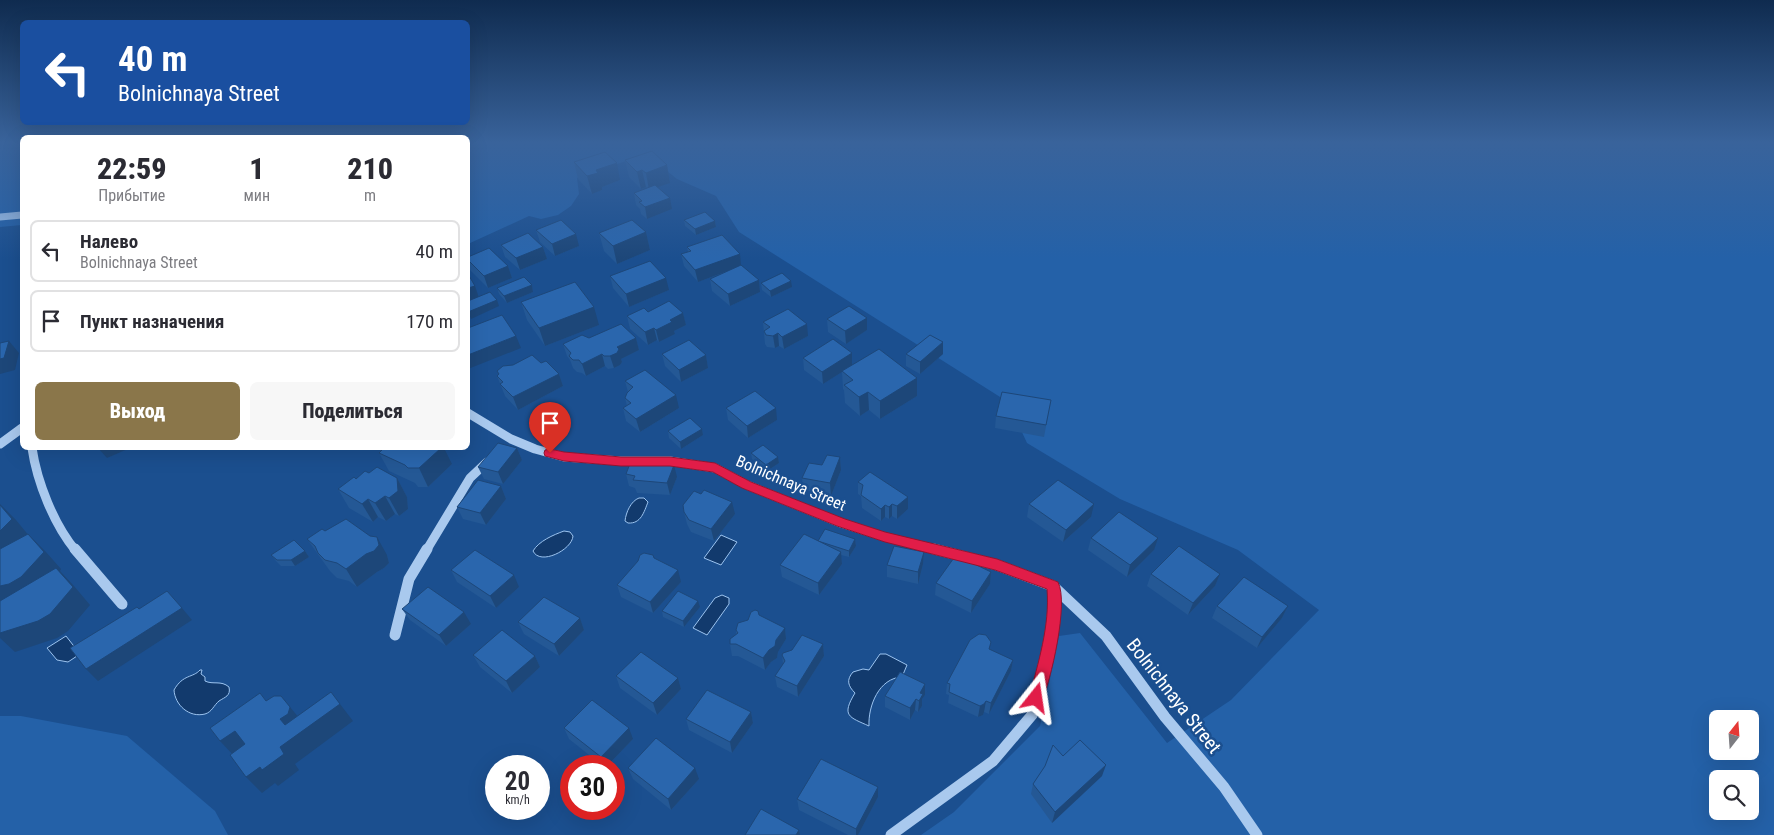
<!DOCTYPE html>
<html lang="ru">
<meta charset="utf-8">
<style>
body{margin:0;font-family:"Roboto Condensed",sans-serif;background:#f7f7f7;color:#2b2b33;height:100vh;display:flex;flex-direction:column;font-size:19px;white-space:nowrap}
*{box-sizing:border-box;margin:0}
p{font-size:16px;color:#7c7c81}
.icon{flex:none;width:28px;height:28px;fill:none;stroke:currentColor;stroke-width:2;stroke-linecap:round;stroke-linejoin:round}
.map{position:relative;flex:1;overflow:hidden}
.sheet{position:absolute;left:20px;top:135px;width:450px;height:315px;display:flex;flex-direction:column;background:#fff;border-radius:8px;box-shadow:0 5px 20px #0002}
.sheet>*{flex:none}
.guide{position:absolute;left:20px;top:20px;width:450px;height:105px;border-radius:8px;box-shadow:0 5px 20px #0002;background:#1a4fa0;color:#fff;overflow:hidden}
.needle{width:32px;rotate:17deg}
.fabs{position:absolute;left:1709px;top:710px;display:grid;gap:10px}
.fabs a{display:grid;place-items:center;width:50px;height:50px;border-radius:8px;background:#fff;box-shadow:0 5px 20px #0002;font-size:25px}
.speed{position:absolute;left:485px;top:755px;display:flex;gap:10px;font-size:25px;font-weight:700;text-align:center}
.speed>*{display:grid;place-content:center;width:65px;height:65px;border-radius:50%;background:#fff;box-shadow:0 5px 20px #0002;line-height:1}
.speed small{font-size:12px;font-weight:400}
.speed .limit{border:8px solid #d22;background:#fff;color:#111}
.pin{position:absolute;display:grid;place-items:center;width:42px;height:42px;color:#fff;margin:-51px -21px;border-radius:50% 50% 50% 0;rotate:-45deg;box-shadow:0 0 5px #0007}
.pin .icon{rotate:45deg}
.me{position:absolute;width:55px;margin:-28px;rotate:15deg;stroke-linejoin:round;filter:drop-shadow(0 0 4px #0008)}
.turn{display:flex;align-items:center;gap:18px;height:105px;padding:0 15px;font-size:22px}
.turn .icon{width:65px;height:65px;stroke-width:2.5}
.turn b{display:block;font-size:35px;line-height:42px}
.eta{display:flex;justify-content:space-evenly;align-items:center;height:85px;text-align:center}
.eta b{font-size:30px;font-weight:800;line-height:35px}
.button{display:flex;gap:10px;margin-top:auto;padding:10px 15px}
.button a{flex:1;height:58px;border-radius:8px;background:#8a764a;color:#fff;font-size:20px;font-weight:800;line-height:58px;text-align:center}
.button a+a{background:#f7f7f7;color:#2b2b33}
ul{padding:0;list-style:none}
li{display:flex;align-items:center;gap:15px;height:62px;margin:0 10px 8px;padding:0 5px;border:2px solid #e1e1e2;border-radius:8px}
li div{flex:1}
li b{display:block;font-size:19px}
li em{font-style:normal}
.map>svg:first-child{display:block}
</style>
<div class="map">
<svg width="1774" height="835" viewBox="0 0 1774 835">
<rect width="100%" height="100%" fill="#1b4f8f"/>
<g fill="#2461a8" fill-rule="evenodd">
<polygon points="0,142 22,142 22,225 0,227"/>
<path d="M468 142H1774V835H921L954 812 1040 726 1059 636 1080 633 1167 743 1231 700 1319 610 1238 550 1120 499 1027 443 1008 402 739 232 716 196 677 179 646 154 577 178 579 194 571 206 558 215 541 219 529 216 468 244ZM1718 719H1750V751H1718ZM1718 779H1750V811H1718Z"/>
<polygon points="0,716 21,716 127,736 215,811 228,835 0,835"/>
</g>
<g fill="#123a6d" stroke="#9cc4f0">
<path d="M639 498H644L648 502C644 512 641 524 628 523L625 521C626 512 631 501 639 498Z"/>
<path d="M564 531 570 532 573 536C572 550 540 566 533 551 539 541 553 535 564 531Z"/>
<polygon points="721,535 737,542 721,565 704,558"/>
<polygon points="722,595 729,598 729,604 707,635 693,628 715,598"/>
<polygon points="66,636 80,654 68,662 57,660 47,648"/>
<path d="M880 654H886L907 665 902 677C879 678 868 706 869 726 849 717 841 716 855 693 848 686 846 680 853 672L863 669 869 670Z"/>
<path d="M200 670H202L201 674 205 677V681C213 685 221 680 229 687 231 696 225 697 219 701 214 705 212 712 205 714 189 718 175 705 174 690 183 674 193 678 200 670Z"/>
</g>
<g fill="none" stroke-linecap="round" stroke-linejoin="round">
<polyline stroke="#a9c9ee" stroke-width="7" points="0,217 22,215"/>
<g stroke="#a9c9ee" stroke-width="9">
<polyline points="468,413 511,439 535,449 564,457 621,461 670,461 715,468 747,485 841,523 885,537 939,551"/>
<polyline points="0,444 22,428"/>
<path d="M32 448C37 482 54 525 76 551"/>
<polyline points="426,551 470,478 487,462"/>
</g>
<g stroke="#a9c9ee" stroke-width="11">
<polyline points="75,549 122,604"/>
<polyline points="934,549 997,565 1053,586 1106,636 1165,717 1224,787 1257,835"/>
<polyline points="395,635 409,579 427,549"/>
<polyline points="891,835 993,761 1032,715 1050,646 1055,605 1053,586"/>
</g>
</g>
<g fill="#245895">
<polygon points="625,160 667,165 670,183 657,187 672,209 647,219 641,214 640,209 636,205 634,193 647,188 646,187 641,189 629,177"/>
<polygon points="574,162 620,180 602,187 602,190 592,194 578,179"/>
<polygon points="684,220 715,221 716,227 696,235 685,226"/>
<polygon points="536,230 579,246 555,256 540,242"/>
<polygon points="646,232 650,250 617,264 604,251 599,233"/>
<polygon points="501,245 543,247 547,259 520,270 505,257"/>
<polygon points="687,247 741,265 759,280 760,292 730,306 712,291 710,279 728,271 698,282 684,266 681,254 688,252"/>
<polygon points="468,257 508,266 512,278 488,288 470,270 468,263"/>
<polygon points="610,276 669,290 629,307 613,288"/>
<polygon points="761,283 792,287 771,297 762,290"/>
<polygon points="532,285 533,292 507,303 499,294 497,288"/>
<polygon points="521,302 599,325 545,346 527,320"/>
<polygon points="648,312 683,313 686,325 674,331 675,334 659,342 657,340 648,345 630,329 627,316"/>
<polygon points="827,319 867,330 846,344 828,332"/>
<polygon points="763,322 808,336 784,349 779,346 775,348 767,347 765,344"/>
<polygon points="589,338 636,338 639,350 621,359 622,362 620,365 614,368 608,369 605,366 586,376 582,373 577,372 573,368 570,360 567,356 563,344"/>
<polygon points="662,354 706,355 708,368 681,382 665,366"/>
<polygon points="906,354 943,354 920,374 906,366"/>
<polygon points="803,358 852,365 917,378 917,396 880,419 869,410 860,416 845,403 844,390 843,389 842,372 823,384 804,370"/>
<polygon points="541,363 559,374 563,386 518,410 505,396 497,376 499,374 497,371"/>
<polygon points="625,381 679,408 640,432 626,421 623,408 627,406 625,398 628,392"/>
<polygon points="1051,400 1044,437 995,428 996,416"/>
<polygon points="726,408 777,420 748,438 728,420"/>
<polygon points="702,429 703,435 681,449 669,438 668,431"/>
<polygon points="517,448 522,460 503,484 484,479 478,467"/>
<polygon points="379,453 452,464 428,487 418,487 415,483 389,471"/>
<polygon points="751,453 778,457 779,463 767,471 752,459"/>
<polygon points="840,457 841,470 831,496 803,490 802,478 822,465"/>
<polygon points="369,473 397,478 407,497 408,509 399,516 395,514 386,521 378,517 373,522 349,508 338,489 356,479"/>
<polygon points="626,474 677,477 670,495 637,493 635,488 629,486"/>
<polygon points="858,482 908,509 897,519 892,516 889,519 885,517 881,521 862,508 861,496 858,494"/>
<polygon points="501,486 506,499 486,525 463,519 457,507"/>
<polygon points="1029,504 1091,517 1063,542 1027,517"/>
<polygon points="684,512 735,514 714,541 691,532 687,524"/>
<polygon points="325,531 387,555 389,563 384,568 377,572 357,587 349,581 337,578 330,571 307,539"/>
<polygon points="1091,538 1154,550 1127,577 1088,550"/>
<polygon points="855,539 856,546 849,557 841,555 842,564 819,595 782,577 780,565 818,541"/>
<polygon points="305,551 309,557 295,566 281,566 276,561 271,555"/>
<polygon points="924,552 923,564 918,584 887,577 887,565"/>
<polygon points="654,558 681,582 653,613 621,597 617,585"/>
<polygon points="451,570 519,587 496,608 457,582"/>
<polygon points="991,572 990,584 971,613 935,595 936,583"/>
<polygon points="1151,574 1220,574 1215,586 1188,615 1147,586"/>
<polygon points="1217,606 1288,606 1282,618 1257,648 1212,618"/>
<polygon points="700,607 684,627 663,617 662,611"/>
<polygon points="402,609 471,624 446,646 410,620"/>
<polygon points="759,615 785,628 786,639 778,652 777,658 771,662 765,670 738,656 732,656 730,644 736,634 736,630"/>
<polygon points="580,618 584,630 559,656 524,634 518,622"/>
<polygon points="823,644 824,656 798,697 777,687 775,676 783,664 782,655"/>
<polygon points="990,650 1013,660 1011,671 989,714 984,712 983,715 978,717 948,703 949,695 946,694 947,683"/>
<polygon points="473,655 535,656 540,667 512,693 480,667"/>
<polygon points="616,676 678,678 681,689 657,715 620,688"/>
<polygon points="925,684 925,695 922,699 922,706 918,712 915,710 910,720 885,707 885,696"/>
<polygon points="751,712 753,723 732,753 689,730 686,719"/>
<polygon points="564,728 633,739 607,766 603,766 569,739"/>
<polygon points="1063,756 1102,776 1052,823 1031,794 1033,784"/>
<polygon points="628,768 699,779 671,810 633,779"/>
<polygon points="878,787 878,797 858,835 848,835 799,810 797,799"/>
</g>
<g fill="#1d4779">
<polygon points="617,163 620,180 602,187 602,190 592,194 587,176 596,170"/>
<polygon points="667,165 670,183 649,190 646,173"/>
<polygon points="642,170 646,187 641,189 637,172"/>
<polygon points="670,198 672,209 647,219 645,207"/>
<polygon points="715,221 716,227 696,235 695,229"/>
<polygon points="646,232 650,250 617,264 613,246"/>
<polygon points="576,234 579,246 555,256 552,244"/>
<polygon points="543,247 547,259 520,270 516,258"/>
<polygon points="740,254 741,266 698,282 695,270"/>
<polygon points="508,266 512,278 488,288 484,276"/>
<polygon points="666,278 669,290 629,307 626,294"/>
<polygon points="759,280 760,292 730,306 728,294"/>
<polygon points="791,281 792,287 771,297 770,291"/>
<polygon points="532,285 533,292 507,303 504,296"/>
<polygon points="475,286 479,298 468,302 468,288"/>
<polygon points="497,300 499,306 471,319 468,312"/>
<polygon points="594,307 599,325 545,346 539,328"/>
<polygon points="683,313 686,325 674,331 675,334 659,342 656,330 670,320"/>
<polygon points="867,318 867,330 846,344 845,331"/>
<polygon points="807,324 808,336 784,349 782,337"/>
<polygon points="654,328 657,340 648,345 645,332"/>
<polygon points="778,333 779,346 775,348 773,336"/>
<polygon points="516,336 521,348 468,369 468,355"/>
<polygon points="636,338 639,350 621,359 622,362 620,365 614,368 610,356 617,347"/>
<polygon points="9,341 19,353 15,370 0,374 0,359"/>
<polygon points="943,342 943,354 920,374 920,362"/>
<polygon points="852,353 852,365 842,371 842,372 823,384 822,372"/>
<polygon points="602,354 605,366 586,376 582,364"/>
<polygon points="706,355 708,368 681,382 679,370"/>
<polygon points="559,374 563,386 518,410 513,397"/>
<polygon points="917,378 917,396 880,419 880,401"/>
<polygon points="868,392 869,410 860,416 859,397"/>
<polygon points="676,395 679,408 640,432 636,419"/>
<polygon points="776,408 777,420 748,438 747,426"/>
<polygon points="702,429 703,435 681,449 680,442"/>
<polygon points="98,448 130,448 107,458"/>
<polygon points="441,448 444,448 452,464 428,487 419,468"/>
<polygon points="517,448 522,460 503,484 498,472"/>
<polygon points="778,457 779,463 767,471 766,465"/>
<polygon points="840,457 841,470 831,496 830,483"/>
<polygon points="674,465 677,477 670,495 667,483"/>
<polygon points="397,478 407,497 408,509 399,516 389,498"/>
<polygon points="501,486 506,499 486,525 480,513"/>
<polygon points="385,496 395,514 386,521 375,503"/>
<polygon points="908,497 908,509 897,519 897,506"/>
<polygon points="368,499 378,517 373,522 362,504"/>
<polygon points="732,502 735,514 714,541 711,529"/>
<polygon points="0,504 16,520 30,537 0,565"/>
<polygon points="892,504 892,516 889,519 889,507"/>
<polygon points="1094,504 1091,517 1063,542 1066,530"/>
<polygon points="885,505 885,517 881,521 881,509"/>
<polygon points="28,534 46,552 61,569 60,571 74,586 90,605 68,631 57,638 15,652 0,638 0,586"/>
<polygon points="377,537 387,555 389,563 384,568 377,572 357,587 346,569 366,554"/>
<polygon points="1158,538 1154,550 1127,577 1130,565"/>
<polygon points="855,539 856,546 849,557 849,551"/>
<polygon points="305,551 309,557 295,566 291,560"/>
<polygon points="841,552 842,564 819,595 818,583"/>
<polygon points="924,552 923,564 918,584 918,572"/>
<polygon points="678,570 681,582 653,613 650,602"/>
<polygon points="991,572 990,584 971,613 972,601"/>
<polygon points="1220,574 1215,586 1188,615 1193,603"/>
<polygon points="514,575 519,587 496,608 490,596"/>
<polygon points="698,601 700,607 684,627 683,621"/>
<polygon points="1288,606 1282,618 1257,648 1262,637"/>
<polygon points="182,608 192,620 98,681 86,669"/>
<polygon points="464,612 471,624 446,646 439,635"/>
<polygon points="580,618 584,630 559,656 554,644"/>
<polygon points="785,628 786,639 778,652 777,658 771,662 765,670 763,658"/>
<polygon points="823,644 824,656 798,697 797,686"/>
<polygon points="535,656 540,667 512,693 506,681"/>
<polygon points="1013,660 1011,671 989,714 991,703"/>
<polygon points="678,678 681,689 657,715 653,703"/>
<polygon points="925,684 925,695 922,699 922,706 918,712 920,693"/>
<polygon points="281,696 304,724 340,704 353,721 295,764 299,770 278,786 275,783 262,793 246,777 280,747"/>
<polygon points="916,699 915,710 910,720 910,708"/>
<polygon points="986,701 984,712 983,715 978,717 980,706"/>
<polygon points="751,712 753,723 732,753 730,742"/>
<polygon points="629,728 633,739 607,766 605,766 601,757"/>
<polygon points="235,731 251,747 236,758 220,741"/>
<polygon points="1106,765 1102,776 1052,823 1055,812"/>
<polygon points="695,768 699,779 671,810 668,799"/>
<polygon points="878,787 878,797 858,835 856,835 856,829"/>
<polygon points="799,830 800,835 796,835"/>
</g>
<g fill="#2a66ad" stroke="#1d4779">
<polygon points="652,151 667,165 646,173 642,170 637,172 625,160"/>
<polygon points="605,152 617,163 596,170 598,173 587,176 574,162"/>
<polygon points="655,185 670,198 645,207 639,202 642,201 634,193"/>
<polygon points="705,212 715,221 695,229 684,220"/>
<polygon points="561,220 576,234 552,244 536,230"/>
<polygon points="632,220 646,232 613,246 599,233"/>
<polygon points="528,233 543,247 516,258 501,245"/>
<polygon points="722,235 740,254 695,270 681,254 691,251 687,247"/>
<polygon points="489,248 508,266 484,276 468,260 468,257"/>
<polygon points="650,261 666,278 626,294 610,276"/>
<polygon points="741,265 759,280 728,294 710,279"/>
<polygon points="782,273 791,281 770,291 761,283"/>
<polygon points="468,274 475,286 468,288"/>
<polygon points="524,277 532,285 504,296 497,288"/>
<polygon points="575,282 594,307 539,328 521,302"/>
<polygon points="490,292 497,300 468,312 468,301"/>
<polygon points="669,301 683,313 670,320 672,322 656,330 654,328 645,332 627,316 644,308 648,312"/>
<polygon points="849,306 867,318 845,331 827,319"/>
<polygon points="788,309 807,324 782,337 778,333 773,336 766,335 764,331 770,327 763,322"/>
<polygon points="502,315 516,336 468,355 468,328"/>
<polygon points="621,324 636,338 617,347 619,349 617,353 610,356 604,356 602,354 582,364 579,360 573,360 569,356 571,353 563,344 582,335 589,338"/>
<polygon points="930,335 943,342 920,362 906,354"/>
<polygon points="833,339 852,353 822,372 803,358"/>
<polygon points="689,340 706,355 679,370 662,354"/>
<polygon points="9,341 4,358 0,359 0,343"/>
<polygon points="879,349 917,378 880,401 868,392 859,397 844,385 853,380 842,371"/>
<polygon points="532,355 541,363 546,361 559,374 513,397 500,384 503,382 497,376 499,374 497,371 503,366 513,365"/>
<polygon points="645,370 676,395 636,419 623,408 631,403 625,398 627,393 633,387 625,381"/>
<polygon points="755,391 776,408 747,426 726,408"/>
<polygon points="1002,392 1051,400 1046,425 996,416"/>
<polygon points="690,418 702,429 680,442 668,431"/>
<polygon points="498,443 517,448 498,472 478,467"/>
<polygon points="763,445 778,457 766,465 751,453"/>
<polygon points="384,448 441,448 419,468 408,468 405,465 379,453"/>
<polygon points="827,455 840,457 830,483 802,478 809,463 822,465"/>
<polygon points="631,461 674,465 667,483 633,480 635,476 626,474"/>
<polygon points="377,467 397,478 398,491 389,498 385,496 375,503 368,499 362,504 338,489 354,477 356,479 365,471 369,473"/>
<polygon points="870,472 908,497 897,506 892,504 889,507 885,505 881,509 861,495 863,485 858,482"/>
<polygon points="478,480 501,486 480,513 457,507"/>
<polygon points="1058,480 1094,504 1066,530 1029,504"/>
<polygon points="704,490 732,502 711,529 689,520 684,512 683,505 694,491 701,494"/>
<polygon points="0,505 12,519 0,531"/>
<polygon points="1119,512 1158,538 1130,565 1091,538"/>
<polygon points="346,519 370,536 377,537 379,545 374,551 366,554 346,569 337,563 325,560 318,553 315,546 307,539 322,529 325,531"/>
<polygon points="825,529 855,539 849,551 818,541"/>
<polygon points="28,534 44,552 21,577 9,584 0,586 0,549"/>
<polygon points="804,534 841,552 818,583 780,565"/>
<polygon points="294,540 305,551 291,560 277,560 271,555"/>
<polygon points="894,546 924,552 918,572 887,565"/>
<polygon points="1179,546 1220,574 1193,603 1151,574"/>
<polygon points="475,550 514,575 490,596 451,570"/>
<polygon points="644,553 653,555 654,558 678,570 650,602 617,585 638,561 640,555"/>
<polygon points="956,555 991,572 972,601 936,583"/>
<polygon points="56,568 73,587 50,614 38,621 0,633 0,601"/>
<polygon points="1244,577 1288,606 1262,637 1217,606"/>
<polygon points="428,587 464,612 439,635 402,609"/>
<polygon points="167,591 182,608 86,669 70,648 137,607 139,609"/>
<polygon points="678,591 698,601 683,621 662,611"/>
<polygon points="544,597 580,618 554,644 518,622"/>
<polygon points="755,610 758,611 759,615 785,628 776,640 775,646 769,650 763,658 736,644 730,644 730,639 738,633 736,630 738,623 748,620 751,612"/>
<polygon points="502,630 535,656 506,681 473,655"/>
<polygon points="979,634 986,635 991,642 989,649 1013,660 991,703 986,701 984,704 980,706 949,692 950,684 947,683 970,640"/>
<polygon points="802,635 823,644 797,686 775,676 785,661 782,655 783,653 792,650"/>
<polygon points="641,652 678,678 653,703 616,676"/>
<polygon points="900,672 925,684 920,693 923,694 919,701 916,699 910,708 885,696"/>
<polygon points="707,690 751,712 730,742 686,719"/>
<polygon points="331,692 340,704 280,747 284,754 262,770 260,767 246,777 230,755 245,744 235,731 220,741 210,728 260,693 266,701 274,696 281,696 290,707 288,714 280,719 285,725"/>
<polygon points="592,700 629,728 601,757 564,728"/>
<polygon points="656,738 695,768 668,799 628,768"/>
<polygon points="1080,740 1106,765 1055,812 1033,784 1045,766 1053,745 1063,756"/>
<polygon points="821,759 878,787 856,829 797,799"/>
<polygon points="761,809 799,830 796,835 745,835"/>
</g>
<linearGradient id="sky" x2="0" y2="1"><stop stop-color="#0f2b4f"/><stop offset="0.55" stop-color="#39639b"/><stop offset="1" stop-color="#39639b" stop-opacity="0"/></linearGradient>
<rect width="1774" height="259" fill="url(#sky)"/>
<path fill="#e11d48" stroke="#92132f" d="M550 449 564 452 621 457H670L715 463 751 482 845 519 885 532 997 559 1058 582C1069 603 1051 681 1041 703L1036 705 1031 703 1029 698C1038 663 1050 626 1047 589L995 570 885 542 837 526 742 488 713 472 670 466H621L564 461 545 456 544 453 545 450Z"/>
<g text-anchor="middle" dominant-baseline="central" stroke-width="5" stroke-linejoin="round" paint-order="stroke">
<g font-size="16" fill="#fff" stroke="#1b4f8f">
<text transform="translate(791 483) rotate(23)">Bolnichnaya Street</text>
</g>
<g font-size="19" fill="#fff" stroke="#1b4f8f">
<text transform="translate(1174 696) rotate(52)">Bolnichnaya Street</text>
</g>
</g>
</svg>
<div class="fabs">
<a><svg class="needle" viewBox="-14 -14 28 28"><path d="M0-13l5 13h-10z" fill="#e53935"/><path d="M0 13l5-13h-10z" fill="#7c7c81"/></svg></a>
<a><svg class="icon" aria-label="search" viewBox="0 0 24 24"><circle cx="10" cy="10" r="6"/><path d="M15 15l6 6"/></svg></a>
</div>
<div class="speed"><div>20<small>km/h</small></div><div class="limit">30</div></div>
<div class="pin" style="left:550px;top:453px;background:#d93025"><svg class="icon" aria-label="arrive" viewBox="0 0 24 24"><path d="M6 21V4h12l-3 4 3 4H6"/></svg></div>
<svg class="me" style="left:1036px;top:698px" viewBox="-20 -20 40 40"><path d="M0-17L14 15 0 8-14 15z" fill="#e11d48" stroke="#fff" stroke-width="4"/></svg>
<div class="guide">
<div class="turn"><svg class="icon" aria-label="left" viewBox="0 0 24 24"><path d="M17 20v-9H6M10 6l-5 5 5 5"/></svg><div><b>40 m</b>Bolnichnaya Street</div></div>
</div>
<section class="sheet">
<div class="eta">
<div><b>22:59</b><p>Прибытие</p></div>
<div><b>1</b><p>мин</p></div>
<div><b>210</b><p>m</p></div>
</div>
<ul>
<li><svg class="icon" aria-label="left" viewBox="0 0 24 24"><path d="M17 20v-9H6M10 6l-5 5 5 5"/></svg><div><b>Налево</b><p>Bolnichnaya Street</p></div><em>40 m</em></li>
<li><svg class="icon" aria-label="arrive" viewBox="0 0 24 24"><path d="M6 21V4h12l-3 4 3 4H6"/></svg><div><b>Пункт назначения</b></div><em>170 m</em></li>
</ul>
<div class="button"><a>Выход</a><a>Поделиться</a></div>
</section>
</div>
